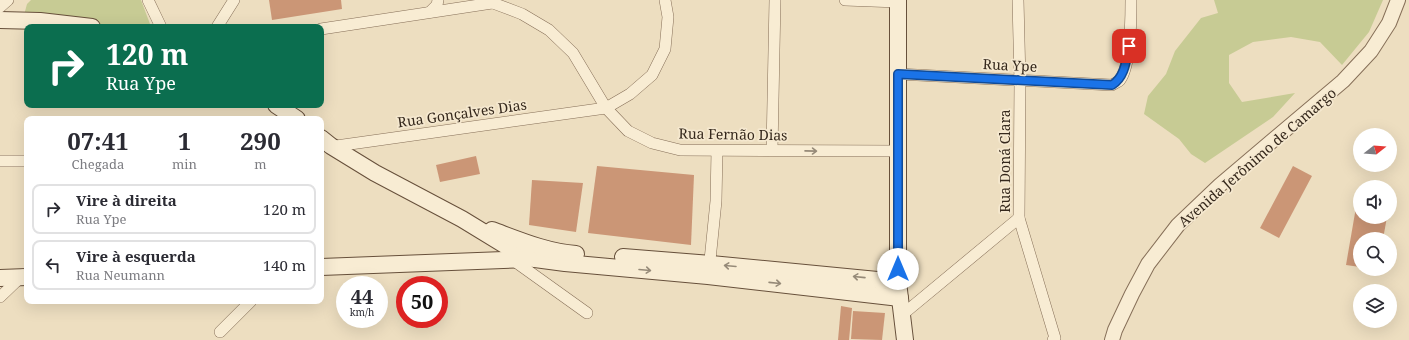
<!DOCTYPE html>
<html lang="pt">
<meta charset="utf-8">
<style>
body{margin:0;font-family:"Noto Serif",serif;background:#f7f7f7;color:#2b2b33;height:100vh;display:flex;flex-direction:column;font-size:15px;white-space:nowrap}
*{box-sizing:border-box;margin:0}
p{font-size:13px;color:#7c7c81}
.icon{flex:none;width:22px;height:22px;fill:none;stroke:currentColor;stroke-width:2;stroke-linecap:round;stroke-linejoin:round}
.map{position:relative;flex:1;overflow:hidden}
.side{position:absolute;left:24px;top:116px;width:300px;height:188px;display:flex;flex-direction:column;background:#fff;border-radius:8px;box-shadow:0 4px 16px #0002}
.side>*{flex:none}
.banner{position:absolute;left:24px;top:24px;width:300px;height:84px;border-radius:8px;box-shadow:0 4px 16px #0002;background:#0b6e4f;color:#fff;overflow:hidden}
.needle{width:26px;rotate:73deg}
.buttons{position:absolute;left:1353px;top:128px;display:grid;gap:8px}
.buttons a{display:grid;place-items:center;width:44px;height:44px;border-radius:50%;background:#fff;box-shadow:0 4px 16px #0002;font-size:20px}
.speed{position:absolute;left:336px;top:276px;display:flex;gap:8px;font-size:20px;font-weight:700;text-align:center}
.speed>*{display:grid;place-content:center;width:52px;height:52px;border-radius:50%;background:#fff;box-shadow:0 4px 16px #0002;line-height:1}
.speed small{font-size:10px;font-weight:400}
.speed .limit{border:6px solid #d22;background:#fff;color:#111}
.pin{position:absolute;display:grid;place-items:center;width:34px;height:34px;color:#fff;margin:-17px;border-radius:8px;box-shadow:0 2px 6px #0006}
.me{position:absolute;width:44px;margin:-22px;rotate:0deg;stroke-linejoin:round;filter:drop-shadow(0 0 3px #0008)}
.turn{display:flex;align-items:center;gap:14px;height:84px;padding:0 16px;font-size:18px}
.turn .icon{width:52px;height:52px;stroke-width:2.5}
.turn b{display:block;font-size:28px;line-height:34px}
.eta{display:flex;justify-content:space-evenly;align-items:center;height:68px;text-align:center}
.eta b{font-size:24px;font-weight:700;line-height:28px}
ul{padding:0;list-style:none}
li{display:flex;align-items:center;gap:12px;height:50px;margin:0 8px 6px;padding:0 8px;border:2px solid #e1e1e2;border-radius:8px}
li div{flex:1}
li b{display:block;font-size:15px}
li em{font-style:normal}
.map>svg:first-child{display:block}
</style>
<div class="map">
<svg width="1409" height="340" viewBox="0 0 1409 340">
<rect width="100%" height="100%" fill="#eddec0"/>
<g fill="#c7cb94">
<polygon points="31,0 141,0 150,24 148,27 123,27 24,15 27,4"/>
<polygon points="1214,0 1383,0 1369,32 1342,65 1320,42 1291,37 1253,42 1229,55 1229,83 1242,102 1295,93 1273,117 1205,163 1191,154 1179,139 1144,114 1148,96 1166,74 1175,51 1201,18 1218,13"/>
</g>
<g fill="#cb9676">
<polygon points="269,0 341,0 342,9 272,20"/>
<polygon points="476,156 480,174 440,182 436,165"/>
<polygon points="597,166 694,175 691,245 588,233"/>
<polygon points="1293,166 1312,176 1279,238 1260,228"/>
<polygon points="532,180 583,183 576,232 529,225"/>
<polygon points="1359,190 1360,217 1387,217 1383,239 1360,239 1360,267 1346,265"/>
<polygon points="841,306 852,308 849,340 838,340"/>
<polygon points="853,311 885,313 882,340 851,339"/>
</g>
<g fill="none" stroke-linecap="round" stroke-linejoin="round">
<g stroke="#866f58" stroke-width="12">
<g id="minor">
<polyline points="148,0 161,27"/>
<polyline points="485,0 522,14 549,30 573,53 606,108 628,131 652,143 680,150 898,151"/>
<polyline points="845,0 898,2"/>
<polyline points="1018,0 1020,81 1019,218 1055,338 1053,340"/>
<polyline points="0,7 8,0"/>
<polyline points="430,12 437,5 438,0"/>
<polyline points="217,27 234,0"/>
<polyline points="321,29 492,3"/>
<path d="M898 74 1112 85C1115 83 1118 82 1120 80 1131 65 1131 19 1131 0"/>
<polyline points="329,147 606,108 630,94 652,75 665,49 668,17 665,0"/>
<polyline points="772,150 775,0"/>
<polyline points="0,161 27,161"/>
<polyline points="513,260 587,313"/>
<polyline points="709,270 716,201 717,151"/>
<polyline points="0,297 23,275"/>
<polyline points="902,315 1019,218"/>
<polyline points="220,332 251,301"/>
</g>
</g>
<g stroke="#866f58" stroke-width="16">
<polyline id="tertiary" points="1112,340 1115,330 1132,294 1148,264 1178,225 1220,185 1343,81 1371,51 1389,23 1398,0"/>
</g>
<g stroke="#67503b" stroke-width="18">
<g id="secondary">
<polyline points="898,0 898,282 905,340"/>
<polyline points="0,20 40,21 92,27"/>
<polyline points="276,105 297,119"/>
<polyline points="321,138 331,146 375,173 462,219 521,255 535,259 565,263 708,276 900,298"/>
<path d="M492 230C519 240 547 252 576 254"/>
<polyline points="623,257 711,264 898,282"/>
<polyline points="321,267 530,259"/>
<polyline points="0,278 27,277"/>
</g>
</g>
<use href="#minor" stroke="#f8ecd3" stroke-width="11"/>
<use href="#tertiary" stroke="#f8ecd3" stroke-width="14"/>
<use href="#secondary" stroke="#f8ecd3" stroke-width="16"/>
</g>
<defs><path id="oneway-shaft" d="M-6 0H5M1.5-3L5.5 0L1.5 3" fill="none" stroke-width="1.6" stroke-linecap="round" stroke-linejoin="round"/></defs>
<g stroke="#968a78">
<use href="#oneway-shaft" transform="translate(811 151) rotate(1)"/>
<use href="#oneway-shaft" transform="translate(730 266) rotate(-175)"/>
<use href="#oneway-shaft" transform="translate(645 270) rotate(5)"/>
<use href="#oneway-shaft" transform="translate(859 277) rotate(-174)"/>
<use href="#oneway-shaft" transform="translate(775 283) rotate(6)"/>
</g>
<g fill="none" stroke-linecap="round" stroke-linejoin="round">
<g stroke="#114b97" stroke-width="10">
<path id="route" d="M898 269V74L1112 85C1125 77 1126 61 1129 46"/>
</g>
<use href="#route" stroke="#1a73e8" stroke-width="7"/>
</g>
<g text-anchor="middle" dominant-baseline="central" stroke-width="3.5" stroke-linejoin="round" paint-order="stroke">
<g font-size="14" fill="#35281c" stroke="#f5e8cf">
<text transform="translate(1010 65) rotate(3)">Rua Ype</text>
<text transform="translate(462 113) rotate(-8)">Rua Gonçalves Dias</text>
<text transform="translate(733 134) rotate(1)">Rua Fernão Dias</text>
<text transform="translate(1257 157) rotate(-41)">Avenida Jerônimo de Camargo</text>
<text transform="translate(1004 161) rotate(-90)">Rua Doná Clara</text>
</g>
</g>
</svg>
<div class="buttons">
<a><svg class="needle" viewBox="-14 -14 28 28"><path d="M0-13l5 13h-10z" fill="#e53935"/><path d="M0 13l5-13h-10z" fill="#7c7c81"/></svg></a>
<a><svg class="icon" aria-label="sound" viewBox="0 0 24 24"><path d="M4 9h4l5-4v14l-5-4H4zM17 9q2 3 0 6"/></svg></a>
<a><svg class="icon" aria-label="search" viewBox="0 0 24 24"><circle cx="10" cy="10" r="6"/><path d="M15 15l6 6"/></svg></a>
<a><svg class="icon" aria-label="layers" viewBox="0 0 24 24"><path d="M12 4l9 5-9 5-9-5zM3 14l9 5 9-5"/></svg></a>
</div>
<div class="speed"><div>44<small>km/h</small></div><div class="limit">50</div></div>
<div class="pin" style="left:1129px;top:46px;background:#d93025"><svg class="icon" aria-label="arrive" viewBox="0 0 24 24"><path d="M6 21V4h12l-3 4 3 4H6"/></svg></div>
<svg class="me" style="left:898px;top:269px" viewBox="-20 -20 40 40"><circle r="19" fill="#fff"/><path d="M0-13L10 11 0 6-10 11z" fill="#1a73e8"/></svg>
<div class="banner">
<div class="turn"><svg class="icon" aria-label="right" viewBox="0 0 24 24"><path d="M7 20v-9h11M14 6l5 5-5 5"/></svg><div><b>120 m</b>Rua Ype</div></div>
</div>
<section class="side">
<div class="eta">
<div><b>07:41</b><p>Chegada</p></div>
<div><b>1</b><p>min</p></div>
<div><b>290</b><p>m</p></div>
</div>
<ul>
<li><svg class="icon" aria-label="right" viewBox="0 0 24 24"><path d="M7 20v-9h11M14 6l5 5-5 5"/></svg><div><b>Vire à direita</b><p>Rua Ype</p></div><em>120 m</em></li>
<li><svg class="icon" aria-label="left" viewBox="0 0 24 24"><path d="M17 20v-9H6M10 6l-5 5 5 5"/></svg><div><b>Vire à esquerda</b><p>Rua Neumann</p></div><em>140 m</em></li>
</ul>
</section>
</div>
